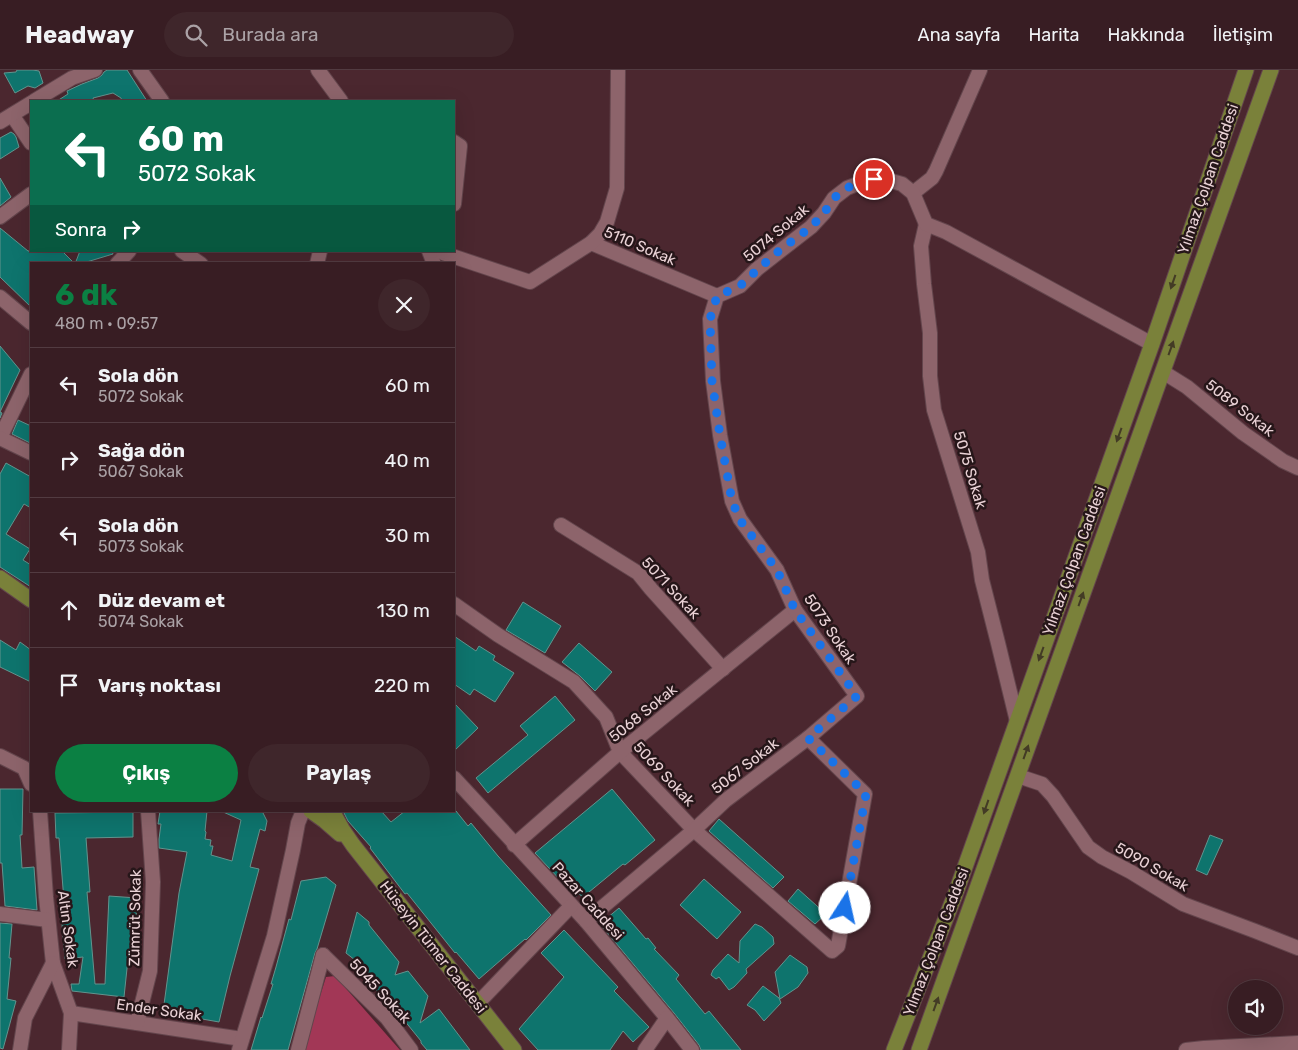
<!DOCTYPE html>
<html lang="tr">
<meta charset="utf-8">
<style>
body{margin:0;font-family:Rubik,sans-serif;background:#3f262b;color:#f1f3f6;height:100vh;display:flex;flex-direction:column;font-size:19px;white-space:nowrap}
*{box-sizing:border-box;margin:0}
p{font-size:16px;color:#aba2a6}
.icon{flex:none;width:28px;height:28px;fill:none;stroke:currentColor;stroke-width:2;stroke-linecap:round;stroke-linejoin:round}
.map{position:relative;flex:1;overflow:hidden}
.details{position:absolute;left:30px;top:192px;width:425px;height:550px;display:flex;flex-direction:column;background:#381d23;border-radius:0px;box-shadow:0 5px 20px #0002,0 0 0 1px #523b41}
.details>*{flex:none}
.guide{position:absolute;left:30px;top:30px;width:425px;height:152px;border-radius:0px;box-shadow:0 5px 20px #0002,0 0 0 1px #523b41;background:#0b6e4f;color:#fff;overflow:hidden}
.tools{position:absolute;left:1228px;top:910px;display:grid;gap:10px}
.tools a{display:grid;place-items:center;width:55px;height:55px;border-radius:50%;background:#381d23;box-shadow:0 5px 20px #0002,0 0 0 1px #523b41;font-size:25px}
.pin{position:absolute;display:grid;place-items:center;width:42px;height:42px;color:#fff;margin:-21px;border:2px solid #fff;border-radius:50%;box-shadow:0 1px 5px #0007}
.me{position:absolute;width:55px;margin:-28px;rotate:10deg;stroke-linejoin:round;filter:drop-shadow(0 0 4px #0008)}
.turn{display:flex;align-items:center;gap:18px;height:105px;padding:0 25px;font-size:22px}
.turn .icon{width:65px;height:65px;stroke-width:2.5}
.turn b{display:block;font-size:35px;line-height:42px}
.then{display:flex;align-items:center;height:48px;padding:0 25px;background:#0003;gap:10px;font-size:19px}
.round{display:grid;place-items:center;flex:none;width:52px;height:52px;border-radius:26px;background:#3f262b}
.summary{display:flex;align-items:center;justify-content:space-between;height:85px;padding:0 25px}
h1{font-size:30px;font-weight:700;line-height:38px;color:#0b8043}
.action{display:flex;gap:10px;margin-top:auto;padding:10px 25px}
.action a{flex:1;height:58px;border-radius:30px;background:#0b8043;color:#fff;font-size:20px;font-weight:700;line-height:58px;text-align:center}
.action a+a{background:#3f262b;color:#f1f3f6}
ul{padding:0;list-style:none}
li{display:flex;align-items:center;gap:15px;height:75px;padding:0 25px;border-top:1px solid #523b41}
li div{flex:1}
li b{display:block;font-size:19px}
li em{font-style:normal}
header{display:flex;align-items:center;gap:30px;box-sizing:border-box;height:70px;padding:0 25px;background:#381d23;border-bottom:1px solid #523b41}
header strong{font-size:24px}
nav{display:flex;gap:28px;margin-inline-start:auto;font-size:18px}
.search{width:350px;height:45px;background:#3f262b;display:flex;align-items:center;gap:12px;box-sizing:border-box;padding:0 18px;border-radius:28px;color:#aba2a6;font-size:19px}
.map>svg:first-child{display:block}
</style>
<header>
<strong>Headway</strong>
<div class="search"><svg class="icon" aria-label="search" viewBox="0 0 24 24"><circle cx="10" cy="10" r="6"/><path d="M15 15l6 6"/></svg>Burada ara</div>
<nav><a>Ana sayfa</a><a>Harita</a><a>Hakkında</a><a>İletişim</a></nav>
</header>
<div class="map">
<svg width="1298" height="980" viewBox="0 0 1298 980">
<rect width="100%" height="100%" fill="#4b272f"/>
<polygon fill="#a23756" points="335,906 400,980 304,980 308,964 326,907"/>
<g fill="#0e746d" stroke="#62948e">
<polygon points="17,0 33,0 39,1 43,13 35,18 28,16 15,23 4,3 16,2"/>
<polygon points="107,0 127,0 147,31 122,31 121,28 113,23 93,28 94,31 57,31 68,24 67,21 82,14 98,8 102,5 104,2"/>
<polygon points="11,62 14,64 16,67 19,77 0,89 0,68"/>
<polygon points="0,108 11,127 0,136"/>
<polygon points="0,158 28,181 62,181 75,194 80,181 112,181 113,184 80,194 31,194 31,237 0,207"/>
<polygon points="0,276 20,300 0,342 2,343 0,348"/>
<polygon points="18,350 31,356 31,370 30,373 12,364"/>
<polygon points="6,393 31,407 31,438 24,434 6,464 30,479 23,490 31,495 31,517 0,497 0,404"/>
<polygon points="523,532 561,556 545,583 506,560"/>
<polygon points="454,566 476,581 479,576 495,586 493,590 514,603 495,632 474,619 470,625 454,614"/>
<polygon points="0,570 16,580 20,572 31,580 31,612 0,597"/>
<polygon points="579,573 612,602 595,621 580,606 562,592"/>
<polygon points="555,626 575,650 488,723 476,708 528,665 520,656"/>
<polygon points="454,633 478,658 454,681"/>
<polygon points="0,719 23,719 22,765 20,765 22,798 34,797 37,840 5,836 2,793 0,793"/>
<polygon points="612,719 655,770 625,795 623,794 583,827 579,824 576,827 535,783"/>
<polygon points="160,741 207,741 205,761 206,762 205,769 211,770 210,776 213,776 211,785 232,791 241,750 221,741 262,741 267,751 265,761 260,759 250,797 259,799 230,906 219,952 163,942 179,823 187,782 159,778 159,769 161,754 158,754"/>
<polygon points="343,741 381,741 391,752 405,741 456,741 468,756 471,753 498,786 551,845 526,870 525,869 479,909 456,882 455,883 407,823 405,824 370,778 371,777 348,751"/>
<polygon points="133,742 133,767 86,768 90,822 87,822 95,914 105,914 109,826 137,828 134,889 128,889 124,927 72,921 71,914 79,914 83,887 65,889 60,831 64,831 59,768 56,768 55,743"/>
<polygon points="719,749 784,807 773,818 709,761"/>
<polygon points="1210,765 1223,770 1207,805 1196,800"/>
<polygon points="326,807 336,815 317,879 315,883 288,980 251,980 261,947 262,948 273,914 271,914 276,897 289,849 291,850 301,811"/>
<polygon points="704,809 741,842 717,869 680,835"/>
<polygon points="798,819 826,844 815,854 788,831"/>
<polygon points="619,838 646,869 648,868 656,878 654,879 679,905 676,909 705,944 709,941 741,980 701,980 699,975 674,943 600,854"/>
<polygon points="357,842 369,852 369,855 399,892 395,905 408,901 428,926 420,953 439,939 470,980 427,980 421,973 421,971 387,929 386,933 363,903 365,898 346,883"/>
<polygon points="0,853 12,854 9,888 11,888 7,929 16,931 3,979 0,978"/>
<polygon points="755,854 762,857 773,867 774,874 746,899 747,903 734,917 729,920 719,907 716,909 711,905 713,900 728,884 739,893 740,871"/>
<polygon points="564,860 618,917 614,921 649,957 633,972 623,961 610,980 538,980 519,959 564,907 541,883"/>
<polygon points="790,885 807,897 808,903 798,917 780,929 775,902"/>
<polygon points="763,916 779,928 781,933 764,951 755,940 747,935"/>
</g>
<g fill="none" stroke-linecap="round" stroke-linejoin="round">
<g stroke="#63454c" stroke-width="16">
<g id="minor">
<polyline points="140,0 162,31"/>
<polyline points="318,0 341,31"/>
<polyline points="34,31 72,8 95,0"/>
<polyline points="12,45 31,73"/>
<polyline points="0,52 31,33"/>
<polyline points="454,72 460,76 454,134"/>
<polyline points="913,123 932,108 936,101 980,0"/>
<polyline points="0,147 31,124"/>
<polyline points="926,154 921,176 924,214 930,263 930,306 934,340 978,482 982,510 998,573 1017,651"/>
<polyline points="591,173 717,226"/>
<polyline points="182,181 201,194"/>
<polyline points="429,181 434,194"/>
<polyline points="443,183 530,212 591,173 600,164 607,152 617,118 618,0"/>
<polyline points="117,194 129,181"/>
<polyline points="317,194 320,181"/>
<polyline points="0,227 31,253"/>
<polyline points="1163,302 1187,317 1243,363 1283,391 1298,398"/>
<polyline points="0,368 31,304"/>
<polyline points="0,368 31,383"/>
<polyline points="561,455 638,503 651,519 723,599"/>
<polyline points="454,534 498,565 574,612 606,647 620,682 694,760 832,881 838,876 865,724 808,668"/>
<polyline points="0,686 24,698 31,714"/>
<polyline points="1018,706 1042,714 1053,726 1088,777 1102,787 1131,802 1183,834 1255,861 1298,878"/>
<polyline points="454,708 586,851 667,948 692,980"/>
<polyline points="40,741 46,827 53,893 71,943 69,980"/>
<polyline points="514,775 620,682 795,540"/>
<polyline points="0,844 48,850"/>
<polyline points="586,851 694,760 726,730 808,668 857,626 795,540 777,500 740,449 732,431 720,365 713,311 710,249 717,226 740,216 757,199 780,181 811,157 824,143 834,128 847,118 860,113 874,109 888,110 902,114 913,123 926,154 946,162 1152,274"/>
<polyline points="323,885 387,948 411,980"/>
<polyline points="478,933 571,836"/>
<polyline points="71,943 242,969"/>
<polyline points="137,953 150,901 153,812 148,741"/>
<polyline points="20,980 25,948 53,893"/>
<polyline points="239,980 274,866 293,780 298,753 303,741"/>
<polyline points="298,980 323,885"/>
<polyline points="645,980 667,948"/>
<polyline points="1186,980 1204,978 1298,973"/>
</g>
</g>
<g stroke="#63454c" stroke-width="17">
<g id="major">
<polyline points="0,508 31,530"/>
<polyline points="311,741 325,751 340,764"/>
<polyline points="332,741 342,759 353,775 514,980"/>
<polyline points="894,980 955,825 1152,274 1246,0"/>
<polyline points="919,980 1271,0"/>
</g>
</g>
<use href="#minor" stroke="#8d646b" stroke-width="14"/>
<use href="#major" stroke="#7a813a" stroke-width="15"/>
</g>
<defs><path id="oneway-solid" d="M-6-.8H1V-3.2L6.5 0L1 3.2V.8H-6Z" transform="scale(1.25)"/></defs>
<g fill="#433b25">
<use href="#oneway-solid" transform="translate(1173 212) rotate(109)"/>
<use href="#oneway-solid" transform="translate(1171 278) rotate(-70)"/>
<use href="#oneway-solid" transform="translate(1119 365) rotate(110)"/>
<use href="#oneway-solid" transform="translate(1081 529) rotate(-70)"/>
<use href="#oneway-solid" transform="translate(1041 584) rotate(110)"/>
<use href="#oneway-solid" transform="translate(1026 682) rotate(-70)"/>
<use href="#oneway-solid" transform="translate(986 737) rotate(109)"/>
<use href="#oneway-solid" transform="translate(936 934) rotate(-70)"/>
</g>
<g fill="none" stroke-linecap="round" stroke-linejoin="round">
<polyline stroke="#1a73e8" stroke-width="9" stroke-dasharray="0 16.2" points="845,838 866,724 808,668 857,626 795,540 777,500 740,450 732,431 720,365 712,311 710,249 717,226 740,216 757,200 780,180 811,157 824,143 834,128 847,118 860,112 874,109"/>
</g>
<g text-anchor="middle" dominant-baseline="central" stroke-width="5" stroke-linejoin="round" paint-order="stroke">
<g font-size="15" fill="#ead2d6" stroke="#261619">
<text transform="translate(1208 109) rotate(-71)">Yılmaz Çolpan Caddesi</text>
<text transform="translate(776 163) rotate(-40)">5074 Sokak</text>
<text transform="translate(640 176) rotate(23)">5110 Sokak</text>
<text transform="translate(1240 338) rotate(38)">5089 Sokak</text>
<text transform="translate(970 400) rotate(73)">5075 Sokak</text>
<text transform="translate(1074 491) rotate(-70)">Yılmaz Çolpan Caddesi</text>
<text transform="translate(671 518) rotate(47)">5071 Sokak</text>
<text transform="translate(830 559) rotate(56)">5073 Sokak</text>
<text transform="translate(643 643) rotate(-39)">5068 Sokak</text>
<text transform="translate(745 696) rotate(-38)">5067 Sokak</text>
<text transform="translate(664 704) rotate(47)">5069 Sokak</text>
<text transform="translate(1152 797) rotate(30)">5090 Sokak</text>
<text transform="translate(588 831) rotate(48)">Pazar Caddesi</text>
<text transform="translate(135 848) rotate(-89)">Zümrüt Sokak</text>
<text transform="translate(68 859) rotate(82)">Altın Sokak</text>
<text transform="translate(936 872) rotate(-69)">Yılmaz Çolpan Caddesi</text>
<text transform="translate(433 877) rotate(52)">Hüseyin Tümer Caddesi</text>
<text transform="translate(380 921) rotate(47)">5045 Sokak</text>
<text transform="translate(159 940) rotate(8)">Ender Sokak</text>
</g>
</g>
</svg>
<div class="tools">
<a><svg class="icon" aria-label="sound" viewBox="0 0 24 24"><path d="M4 9h4l5-4v14l-5-4H4zM17 9q2 3 0 6"/></svg></a>
</div>
<div class="pin" style="left:874px;top:109px;background:#d93025"><svg class="icon" aria-label="arrive" viewBox="0 0 24 24"><path d="M6 21V4h12l-3 4 3 4H6"/></svg></div>
<svg class="me" style="left:845px;top:838px" viewBox="-20 -20 40 40"><circle r="19" fill="#fff"/><path d="M0-13L10 11 0 6-10 11z" fill="#1a73e8"/></svg>
<div class="guide">
<div class="turn"><svg class="icon" aria-label="left" viewBox="0 0 24 24"><path d="M17 20v-9H6M10 6l-5 5 5 5"/></svg><div><b>60 m</b>5072 Sokak</div></div>
<div class="then">Sonra<svg class="icon" aria-label="right" viewBox="0 0 24 24"><path d="M7 20v-9h11M14 6l5 5-5 5"/></svg></div>
</div>
<section class="details">
<div class="summary"><div><h1>6 dk</h1><p>480 m · 09:57</p></div><a class="round"><svg class="icon" aria-label="close" viewBox="0 0 24 24"><path d="M6 6l12 12M18 6L6 18"/></svg></a></div>
<ul>
<li><svg class="icon" aria-label="left" viewBox="0 0 24 24"><path d="M17 20v-9H6M10 6l-5 5 5 5"/></svg><div><b>Sola dön</b><p>5072 Sokak</p></div><em>60 m</em></li>
<li><svg class="icon" aria-label="right" viewBox="0 0 24 24"><path d="M7 20v-9h11M14 6l5 5-5 5"/></svg><div><b>Sağa dön</b><p>5067 Sokak</p></div><em>40 m</em></li>
<li><svg class="icon" aria-label="left" viewBox="0 0 24 24"><path d="M17 20v-9H6M10 6l-5 5 5 5"/></svg><div><b>Sola dön</b><p>5073 Sokak</p></div><em>30 m</em></li>
<li><svg class="icon" aria-label="ahead" viewBox="0 0 24 24"><path d="M12 20V5M6 11l6-6 6 6"/></svg><div><b>Düz devam et</b><p>5074 Sokak</p></div><em>130 m</em></li>
<li><svg class="icon" aria-label="arrive" viewBox="0 0 24 24"><path d="M6 21V4h12l-3 4 3 4H6"/></svg><div><b>Varış noktası</b></div><em>220 m</em></li>
</ul>
<div class="action"><a>Çıkış</a><a>Paylaş</a></div>
</section>
</div>
